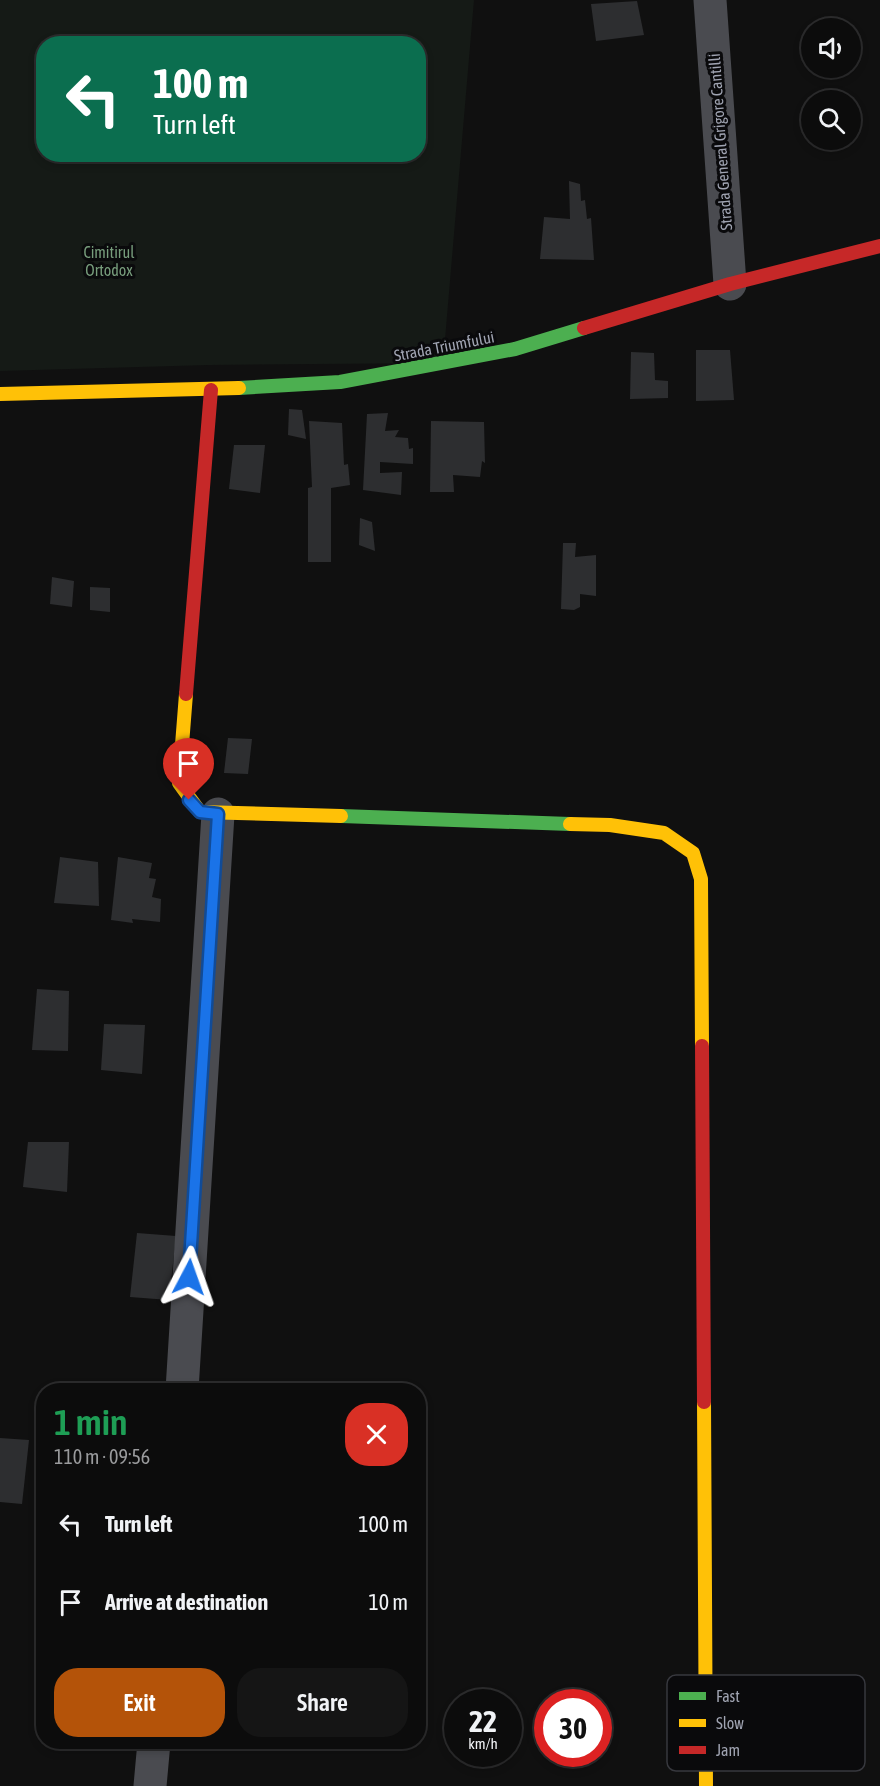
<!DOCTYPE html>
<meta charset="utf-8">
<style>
body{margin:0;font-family:"Asap Condensed",sans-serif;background:#151515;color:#f1f3f6;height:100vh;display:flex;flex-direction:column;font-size:22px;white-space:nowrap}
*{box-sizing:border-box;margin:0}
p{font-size:20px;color:#9a9b9d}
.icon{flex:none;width:33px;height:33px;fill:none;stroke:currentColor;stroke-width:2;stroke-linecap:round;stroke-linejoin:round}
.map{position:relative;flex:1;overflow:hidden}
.details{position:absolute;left:36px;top:1383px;width:390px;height:366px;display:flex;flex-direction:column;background:#0c0c0c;border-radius:24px;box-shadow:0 3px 9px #0003,0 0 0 2px #2c2c2d}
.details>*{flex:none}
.banner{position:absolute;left:36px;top:36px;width:390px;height:126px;border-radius:24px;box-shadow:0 3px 9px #0003,0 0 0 2px #2c2c2d;background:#0b6e4f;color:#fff;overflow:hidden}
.fabs{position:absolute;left:801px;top:18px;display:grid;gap:12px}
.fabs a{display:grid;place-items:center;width:60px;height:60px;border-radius:50%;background:#0c0c0c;box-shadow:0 3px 9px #0003,0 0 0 2px #2c2c2d;font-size:30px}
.speed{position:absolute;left:444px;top:1689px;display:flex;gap:12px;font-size:30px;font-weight:700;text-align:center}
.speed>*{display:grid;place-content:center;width:78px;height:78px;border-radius:50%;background:#0c0c0c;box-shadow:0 3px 9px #0003,0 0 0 2px #2c2c2d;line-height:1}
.speed small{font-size:15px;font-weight:400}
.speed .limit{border:9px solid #d22;background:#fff;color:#111}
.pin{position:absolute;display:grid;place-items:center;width:51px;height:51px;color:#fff;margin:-62px -26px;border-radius:50% 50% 50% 0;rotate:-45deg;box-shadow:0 0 6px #0007}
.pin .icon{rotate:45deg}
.me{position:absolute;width:66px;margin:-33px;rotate:4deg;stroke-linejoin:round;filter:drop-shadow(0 0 4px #0008)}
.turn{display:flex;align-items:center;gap:21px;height:126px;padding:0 18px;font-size:27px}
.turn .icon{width:78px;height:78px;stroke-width:2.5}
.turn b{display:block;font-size:42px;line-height:51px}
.round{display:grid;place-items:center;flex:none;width:63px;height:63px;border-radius:24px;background:#151515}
.headline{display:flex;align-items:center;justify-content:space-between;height:102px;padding:0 18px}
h1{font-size:36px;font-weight:600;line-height:45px;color:#1e9e55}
.cta{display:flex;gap:12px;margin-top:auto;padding:12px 18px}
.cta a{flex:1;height:69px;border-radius:24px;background:#b45309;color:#fff;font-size:24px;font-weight:600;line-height:69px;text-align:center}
.cta a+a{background:#151515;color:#f1f3f6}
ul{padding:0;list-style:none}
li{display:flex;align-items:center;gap:18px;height:78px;padding:0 18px}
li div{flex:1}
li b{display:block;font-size:22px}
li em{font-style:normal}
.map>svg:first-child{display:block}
</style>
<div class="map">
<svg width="880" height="1786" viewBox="0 0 880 1786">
<rect width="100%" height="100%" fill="#101010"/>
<path fill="#151a16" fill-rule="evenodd" d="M0 0H474L443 363 209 365 0 371ZM44 44H418V154H44Z"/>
<g fill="#2d2e30">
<polygon points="637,1 644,35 596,41 591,4"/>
<polygon points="569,181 580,184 581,201 585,200 587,219 591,218 594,260 540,259 544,217 570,219"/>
<polygon points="696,350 730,350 734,400 696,401"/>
<polygon points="631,352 654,353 655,380 668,381 668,398 630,399"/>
<polygon points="289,409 302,410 306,439 288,435"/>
<polygon points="388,413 385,431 399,430 395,437 408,438 409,449 413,448 413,464 380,462 380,473 402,472 401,495 363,490 367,414"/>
<polygon points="309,421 342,423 344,465 348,464 350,485 331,488 331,562 308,562 308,488 312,487"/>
<polygon points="431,421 484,422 485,463 482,461 480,477 453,475 454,492 430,492"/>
<polygon points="234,445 265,445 260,493 229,489"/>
<polygon points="360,518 372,522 375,551 359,545"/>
<polygon points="563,543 576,543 575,557 596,555 596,596 580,594 580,607 574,610 561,609"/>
<polygon points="52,577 74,581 72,607 50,604"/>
<polygon points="90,587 110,588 110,612 90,610"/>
<polygon points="228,738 252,739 248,774 224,773"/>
<polygon points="60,857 98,862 99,906 54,903"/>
<polygon points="118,857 152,863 149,878 156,879 152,897 161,899 160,922 132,919 133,923 111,920"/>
<polygon points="37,989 69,991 68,1051 32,1050"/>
<polygon points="104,1024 145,1025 142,1074 101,1070"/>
<polygon points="28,1142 69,1142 67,1192 23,1187"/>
<polygon points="137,1233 176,1236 169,1300 130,1297"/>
<polygon points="0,1438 29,1440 22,1504 0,1502"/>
</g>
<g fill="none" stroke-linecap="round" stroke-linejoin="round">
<g stroke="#4a4b50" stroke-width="33">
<polyline points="710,0 730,284"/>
<polyline points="182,1390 218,814"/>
<polyline points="150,1786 154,1742"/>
</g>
<g stroke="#4caf50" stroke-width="14">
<polyline points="239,388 340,382 515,349 584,328"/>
<polyline points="341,816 570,824"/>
</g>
<g stroke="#ffc107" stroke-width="14">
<polyline points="0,394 239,388"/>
<polyline points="186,694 179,783 200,812 341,816"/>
<polyline points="570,824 610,825 664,833 693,853 701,879 702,1046"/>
<polyline points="704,1402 706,1786"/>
</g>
<g stroke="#c62828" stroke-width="14">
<polyline points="584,328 730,284 880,246"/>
<polyline points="186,694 211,390"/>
<polyline points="702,1046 704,1402"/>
</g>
</g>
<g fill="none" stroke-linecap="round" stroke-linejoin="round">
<g stroke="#114b97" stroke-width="15">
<polyline id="route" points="189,1277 218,814 200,812 189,800"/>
</g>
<use href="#route" stroke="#1a73e8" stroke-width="10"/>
</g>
<g text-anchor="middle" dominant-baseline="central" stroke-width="6" stroke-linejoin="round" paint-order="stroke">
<g font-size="16" fill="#a0a4b2" stroke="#0a0a0c">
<text transform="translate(720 142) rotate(-94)">Strada General Grigore Cantilli</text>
<text transform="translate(444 346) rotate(-11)">Strada Triumfului</text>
</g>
<g font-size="16" fill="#779d7c" stroke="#0a0a0c">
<text x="109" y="252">Cimitirul<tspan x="109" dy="18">Ortodox</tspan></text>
</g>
</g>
<rect x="667" y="1675" width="198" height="96" rx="9" fill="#0a0a0c" stroke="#37383e" stroke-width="1.5"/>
<rect x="679" y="1692" width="27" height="8" fill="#4caf50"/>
<rect x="679" y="1719" width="27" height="8" fill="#ffc107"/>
<rect x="679" y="1746" width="27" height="8" fill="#c62828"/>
<g font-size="16" fill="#a0a4b2">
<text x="716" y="1702">Fast</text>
<text x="716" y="1729">Slow</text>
<text x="716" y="1756">Jam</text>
</g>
</svg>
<div class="fabs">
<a><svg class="icon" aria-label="sound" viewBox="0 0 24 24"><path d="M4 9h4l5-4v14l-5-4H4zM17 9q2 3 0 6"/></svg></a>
<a><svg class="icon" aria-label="search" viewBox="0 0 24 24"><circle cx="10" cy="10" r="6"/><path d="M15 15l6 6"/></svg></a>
</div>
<div class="speed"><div>22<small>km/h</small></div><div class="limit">30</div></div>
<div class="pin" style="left:189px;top:800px;background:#d93025"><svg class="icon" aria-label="arrive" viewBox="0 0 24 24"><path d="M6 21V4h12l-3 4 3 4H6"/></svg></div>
<svg class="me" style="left:189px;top:1277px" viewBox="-20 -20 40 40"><path d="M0-17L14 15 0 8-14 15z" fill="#1a73e8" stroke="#fff" stroke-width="4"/></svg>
<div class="banner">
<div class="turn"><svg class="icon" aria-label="left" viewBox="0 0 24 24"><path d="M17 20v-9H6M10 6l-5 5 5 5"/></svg><div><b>100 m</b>Turn left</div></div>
</div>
<section class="details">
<div class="headline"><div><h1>1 min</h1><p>110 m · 09:56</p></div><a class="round" style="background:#d93025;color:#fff"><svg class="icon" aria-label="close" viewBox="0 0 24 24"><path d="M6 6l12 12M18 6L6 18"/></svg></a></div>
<ul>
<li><svg class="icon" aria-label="left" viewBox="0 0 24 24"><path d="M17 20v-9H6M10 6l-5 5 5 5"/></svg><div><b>Turn left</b></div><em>100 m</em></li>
<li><svg class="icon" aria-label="arrive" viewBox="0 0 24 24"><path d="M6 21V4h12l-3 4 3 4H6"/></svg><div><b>Arrive at destination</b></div><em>10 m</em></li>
</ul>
<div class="cta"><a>Exit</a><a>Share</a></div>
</section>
</div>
